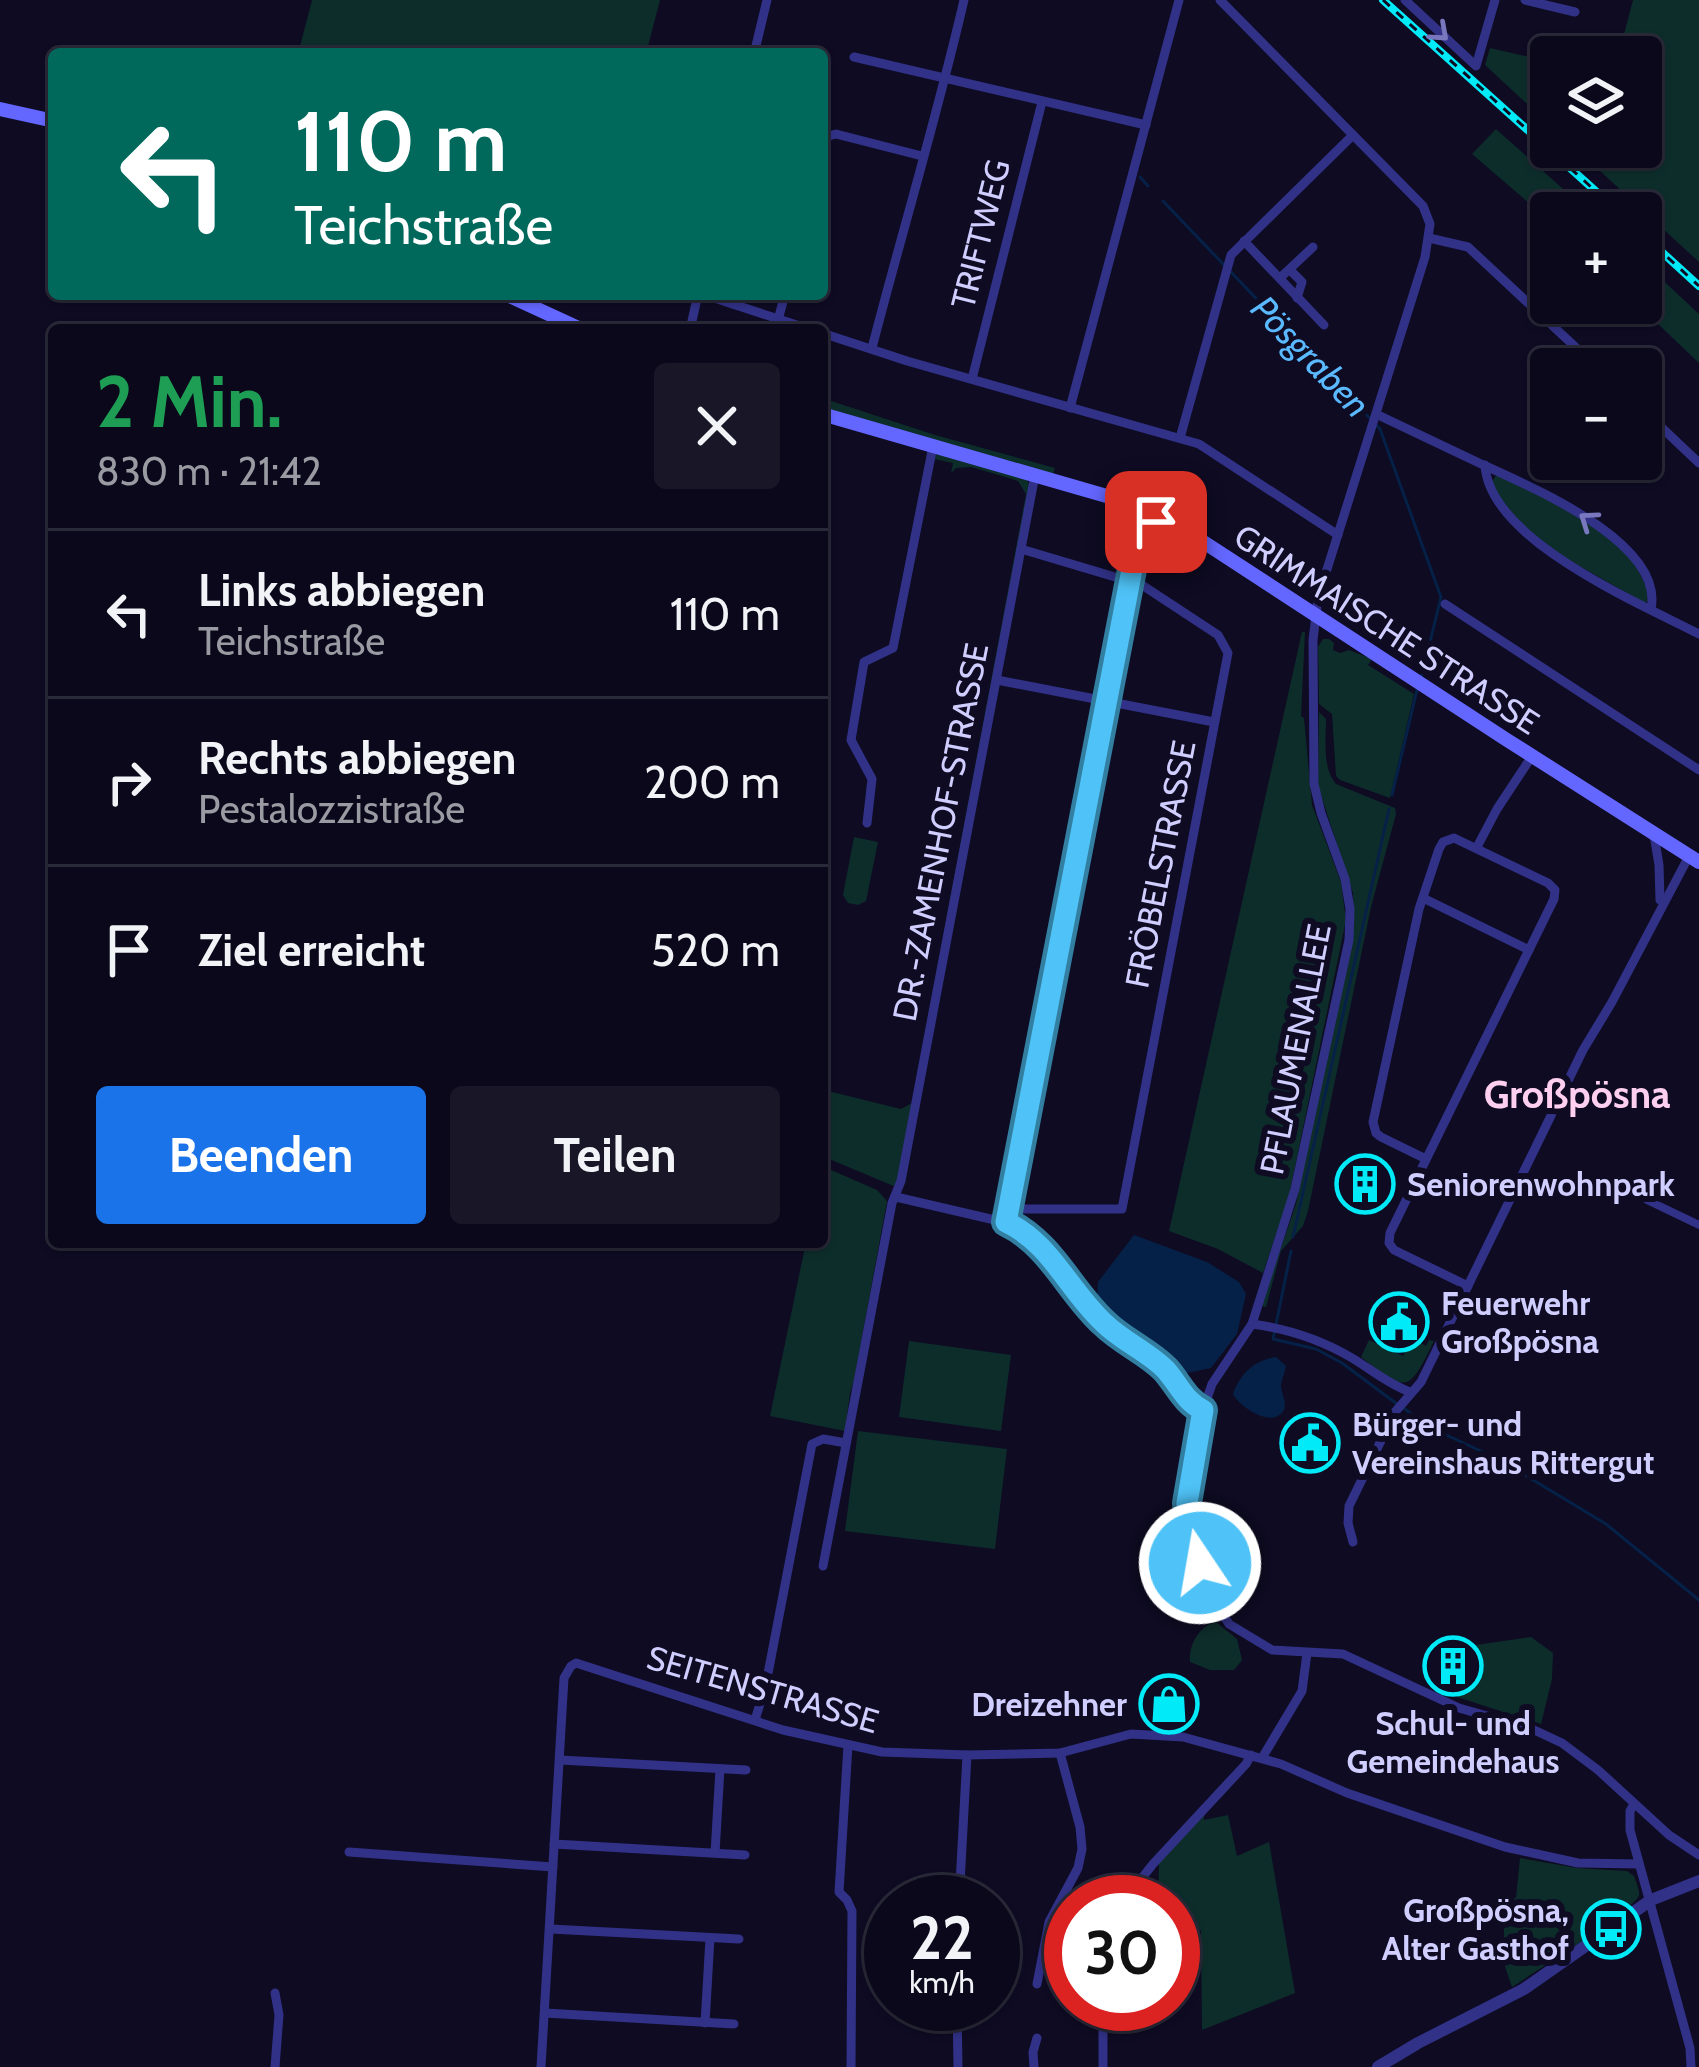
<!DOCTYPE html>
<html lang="de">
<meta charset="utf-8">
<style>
body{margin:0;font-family:Cabin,sans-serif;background:#181627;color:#f1f3f6;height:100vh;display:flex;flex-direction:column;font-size:45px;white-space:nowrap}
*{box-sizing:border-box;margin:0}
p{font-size:39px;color:#999aa2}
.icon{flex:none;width:66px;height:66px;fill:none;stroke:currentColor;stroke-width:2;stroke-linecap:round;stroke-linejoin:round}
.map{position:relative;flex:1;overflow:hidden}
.panel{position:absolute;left:48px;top:324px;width:780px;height:924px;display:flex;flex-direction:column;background:#0a081a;border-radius:12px;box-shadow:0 3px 9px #0004,0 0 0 3px #2a2939}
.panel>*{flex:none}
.guide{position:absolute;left:48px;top:48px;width:780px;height:252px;border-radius:12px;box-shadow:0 3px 9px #0004,0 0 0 3px #2a2939;background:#00695c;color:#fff;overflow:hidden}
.controls{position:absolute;left:1530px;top:36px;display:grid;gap:24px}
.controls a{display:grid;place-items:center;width:132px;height:132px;border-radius:12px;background:#0a081a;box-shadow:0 3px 9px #0004,0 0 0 3px #2a2939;font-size:60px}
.speed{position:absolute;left:864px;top:1875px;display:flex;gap:24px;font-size:60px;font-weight:700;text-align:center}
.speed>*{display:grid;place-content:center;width:156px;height:156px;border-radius:50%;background:#0a081a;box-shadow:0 3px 9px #0004,0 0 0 3px #2a2939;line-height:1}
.speed small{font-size:30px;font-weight:400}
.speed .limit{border:18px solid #d22;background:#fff;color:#111}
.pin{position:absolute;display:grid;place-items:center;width:102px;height:102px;color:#fff;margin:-51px;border-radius:24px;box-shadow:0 6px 18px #0006}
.me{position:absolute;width:132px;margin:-66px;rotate:348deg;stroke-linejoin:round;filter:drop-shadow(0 0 9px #0008)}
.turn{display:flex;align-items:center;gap:42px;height:252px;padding:0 48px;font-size:54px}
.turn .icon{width:156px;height:156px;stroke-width:2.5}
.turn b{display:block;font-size:84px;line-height:102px}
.round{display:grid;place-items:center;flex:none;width:126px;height:126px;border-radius:12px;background:#181627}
.summary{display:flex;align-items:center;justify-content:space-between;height:204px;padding:0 48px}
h1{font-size:72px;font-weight:700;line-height:90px;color:#1e9e55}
.primary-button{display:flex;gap:24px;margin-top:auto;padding:24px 48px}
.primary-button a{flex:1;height:138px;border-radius:12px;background:#1a73e8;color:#fff;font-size:48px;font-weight:700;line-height:138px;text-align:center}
.primary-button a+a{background:#181627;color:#f1f3f6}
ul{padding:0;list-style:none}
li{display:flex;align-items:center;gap:36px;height:168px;padding:0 48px;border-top:3px solid #2a2939}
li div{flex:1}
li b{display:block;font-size:45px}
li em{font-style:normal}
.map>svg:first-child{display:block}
</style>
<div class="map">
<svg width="1699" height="2067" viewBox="0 0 1699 2067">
<rect width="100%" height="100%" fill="#0e0b23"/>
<g fill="#0d2d2b">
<polygon points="312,0 660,0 646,54 298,54"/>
<polygon points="1633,0 1699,0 1699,262 1574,147 1641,147 1641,57 1618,57"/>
<polygon points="1490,48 1551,62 1551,126 1485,65"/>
<polygon points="1496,129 1590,213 1551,213 1551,222 1472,154"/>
<polygon points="1641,260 1699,314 1699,363 1636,303 1641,303"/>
<polygon points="822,398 935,435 1055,468 1053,474 822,408"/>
<polygon points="937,453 1027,479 1030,488 896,1187 822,1156 822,1084 832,1092 901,1109 912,1103 1026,494 1018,481 1002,476 971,467 956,468 951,473 953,463 934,459"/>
<path d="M1497 474C1539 492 1601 521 1630 557 1638 567 1643 581 1649 592L1647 602H1643L1567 559 1518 524 1490 484Z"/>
<polygon points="1302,632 1305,632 1301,716 1304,718 1312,805 1341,882 1346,920 1289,1196 1263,1273 1218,1249 1169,1231"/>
<polygon points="1323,639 1329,639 1334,643 1333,650 1340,653 1349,650 1372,659 1368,665 1414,694 1390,798 1340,780 1336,776 1332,714 1319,704 1318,647"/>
<path d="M1319 712 1326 719C1326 740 1322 767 1336 784L1395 808 1396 814 1371 907 1308 1211 1303 1226 1281 1251 1266 1307 1261 1306 1296 1204 1354 924 1353 893 1318 786Z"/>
<polygon points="854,837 878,842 866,901 858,905 848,903 843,895"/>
<polygon points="822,1166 877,1190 887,1201 854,1381 850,1393 845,1431 770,1416 806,1242 822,1242"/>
<path d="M1414 1339 1426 1346 1429 1340 1434 1341C1408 1395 1406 1392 1361 1357L1369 1340 1403 1356Z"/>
<polygon points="909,1341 1011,1355 1001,1431 899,1417"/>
<polygon points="858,1431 1007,1449 995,1549 845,1531"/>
<path d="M1216 1622 1237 1639 1242 1660 1234 1670H1210L1190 1662C1188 1645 1200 1625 1216 1622Z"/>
<polygon points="1531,1637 1553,1653 1552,1679 1541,1724 1457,1697 1462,1647"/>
<polygon points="1204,1814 1204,1820 1228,1815 1237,1856 1269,1842 1295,1993 1202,2030 1201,1930 1173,1929 1173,1902 1158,1902 1159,1863"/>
<path d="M1520 1858 1577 1868 1627 1871 1634 1876C1635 1879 1640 1891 1639 1895 1637 1908 1530 1975 1512 1987L1503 1961 1505 1897 1516 1898Z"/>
</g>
<g fill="#062147">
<path d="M1134 1235 1207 1262 1239 1282 1246 1294 1237 1334 1211 1368 1178 1375C1153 1349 1122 1330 1097 1304L1098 1282Z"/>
<path d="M1276 1357 1286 1366C1285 1372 1282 1378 1281 1385 1281 1394 1289 1405 1282 1413 1269 1427 1239 1406 1233 1394 1240 1374 1254 1360 1276 1357Z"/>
</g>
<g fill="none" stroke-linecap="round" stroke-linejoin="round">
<g stroke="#062147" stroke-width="3">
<polyline points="1140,177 1148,186"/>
<polyline points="1163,201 1224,265"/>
<polyline points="1230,271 1380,429 1441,597 1422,675"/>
<polyline points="1392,795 1417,690"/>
<polyline points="1293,1237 1389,809"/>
<polyline points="1291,1251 1273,1339 1316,1349 1342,1363 1397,1404"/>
<polyline points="1405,1409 1427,1426 1500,1460 1606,1524 1699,1600"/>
</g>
<polyline stroke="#313187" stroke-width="8" points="1647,1200 1699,1225"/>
<g stroke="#313187" stroke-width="9">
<polyline points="1220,0 1423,206 1430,224 1425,257 1318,598 1313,640 1314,784 1321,813 1345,879 1350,909 1349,940 1295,1189 1252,1324 1212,1384 1203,1410 1187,1503 1190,1530 1211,1596 1229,1624 1272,1650 1343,1654 1459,1708 1532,1729 1562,1743 1598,1770 1669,1835 1699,1855"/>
<polyline points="1405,0 1476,66 1495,0"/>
<polyline points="1525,0 1575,12"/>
<polyline points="754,54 767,0"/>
<polyline points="854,57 1146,125"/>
<polyline points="822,142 825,137 836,134 922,156"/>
<polyline points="1429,238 1468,247 1599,369"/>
<polyline points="1244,241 1324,325"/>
<polyline points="1290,270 1302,282 1297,298"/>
<polyline points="1280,278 1313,247"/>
<polyline points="702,294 812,330"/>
<polyline points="778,320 785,294"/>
<polyline points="690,330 698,294"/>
<polyline points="822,333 907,361 1199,444 1338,535"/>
<path d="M872 348C902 232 937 117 964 0"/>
<polyline points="972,379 1042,102"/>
<polyline points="1070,408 1179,0"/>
<polyline points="1641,408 1699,463"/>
<path d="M1376 414C1410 430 1444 446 1477 462 1526 485 1665 541 1651 609"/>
<polyline points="1180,438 1231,255 1353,135"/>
<path d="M1485 465C1489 540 1639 603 1699 634"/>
<polyline points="1445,604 1699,770"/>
<polyline points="997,680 1214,722"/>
<polyline points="867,823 872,779 851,740 864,662 893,648 933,446"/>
<polyline points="1654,835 1659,865 1660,900"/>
<polyline points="1477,847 1497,809 1532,756"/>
<polyline points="1423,898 1529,950"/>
<polyline points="1426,1159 1381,1137 1376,1133 1373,1122 1419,909 1439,849 1443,842 1454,838 1548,883 1555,890 1554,899 1390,1233 1389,1243 1394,1250 1468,1286"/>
<polyline points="896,1197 1012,1224 1039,1244 1104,1324 1164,1368 1193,1405 1203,1410"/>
<polyline points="1009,1209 1122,1209 1228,653 1218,635 1142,585 1021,549"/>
<polyline points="1006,1222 1135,553 1160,516"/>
<path d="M1252 1324C1289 1329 1320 1339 1352 1358 1372 1370 1388 1384 1410 1392"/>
<polyline points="1353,1542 1348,1523 1349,1506 1395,1412 1421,1382 1583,1050 1612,1002 1689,856"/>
<polyline points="823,1566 892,1203 901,1181 1035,475"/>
<polyline points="755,1720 766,1684 812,1444 823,1439 846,1443"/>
<polyline points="848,1745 839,1892 847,1900 852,1911 851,2067"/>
<polyline points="1262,1758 1302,1691 1307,1653"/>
<polyline points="560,1760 746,1770"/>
<polyline points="1634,1804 1630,1811 1630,1830 1690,2048 1691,2067"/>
<polyline points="554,1844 745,1855"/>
<polyline points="349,1852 553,1867"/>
<polyline points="715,1853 720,1769"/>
<polyline points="959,1902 967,1755"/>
<polyline points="1123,1902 1153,1864 1246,1764 1251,1755"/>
<polyline points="551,1929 739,1939"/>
<polyline points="1037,1984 1049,1922 1078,1868 1082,1849 1080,1827 1060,1753"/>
<polyline points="957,2004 958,2067"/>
<polyline points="545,2013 734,2024"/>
<polyline points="705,2023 710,1938"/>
<polyline points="275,2067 279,2015 275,1993"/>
<polyline points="541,2067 564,1678 571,1666 576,1663 783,1730 882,1752 967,1755 1060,1753 1131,1734 1183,1737 1281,1764 1347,1793 1505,1847 1578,1863 1639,1864"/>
<polyline points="1034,2067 1033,2052 1037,2038"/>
<polyline points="1103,2067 1103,2024 1110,2004"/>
</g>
<polyline stroke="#313187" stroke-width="12" points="1378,2067 1418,2043 1524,1989 1651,1900 1699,1881"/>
<g stroke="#6467ff" stroke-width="14">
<polyline points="0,109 54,121"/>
<polyline points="505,294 583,330"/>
<polyline points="822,414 1110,497 1182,528 1507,740 1699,862"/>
</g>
<g stroke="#00eaf8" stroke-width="8">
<g id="rail">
<polyline points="1383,0 1620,213"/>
<polyline points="1641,233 1699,286"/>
</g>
</g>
<use href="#rail" stroke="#0e0b23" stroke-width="3" stroke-dasharray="9" stroke-linecap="butt"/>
</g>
<defs><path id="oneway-chevron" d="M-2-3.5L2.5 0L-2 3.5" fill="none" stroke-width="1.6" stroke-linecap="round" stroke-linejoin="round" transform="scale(3)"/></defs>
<g stroke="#7977bd">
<use href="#oneway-chevron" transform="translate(1440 33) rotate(42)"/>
<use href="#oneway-chevron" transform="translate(1588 520) rotate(-145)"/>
</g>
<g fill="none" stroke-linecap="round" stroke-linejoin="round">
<g stroke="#337fa1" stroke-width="30">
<path id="route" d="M1156 522 1135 554 1006 1222C1051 1243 1069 1291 1104 1323 1122 1341 1147 1351 1165 1369 1178 1383 1185 1402 1203 1410L1187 1503 1190 1530 1200 1563"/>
</g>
<use href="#route" stroke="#4fc3f7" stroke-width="21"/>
</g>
<defs>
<g id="building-ring" transform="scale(3)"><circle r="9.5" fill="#0e0b23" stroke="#00eaf8" stroke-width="1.5"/><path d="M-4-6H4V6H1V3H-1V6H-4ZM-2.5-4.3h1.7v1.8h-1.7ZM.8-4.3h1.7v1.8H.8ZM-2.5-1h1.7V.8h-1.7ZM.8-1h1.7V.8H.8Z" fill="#00eaf8"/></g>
<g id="civic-ring" transform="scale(3)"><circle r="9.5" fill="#0e0b23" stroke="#00eaf8" stroke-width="1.5"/><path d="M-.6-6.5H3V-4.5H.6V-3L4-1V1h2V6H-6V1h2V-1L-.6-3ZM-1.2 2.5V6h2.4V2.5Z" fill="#00eaf8"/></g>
<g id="shop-ring" transform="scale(3)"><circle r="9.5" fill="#0e0b23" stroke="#00eaf8" stroke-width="1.5"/><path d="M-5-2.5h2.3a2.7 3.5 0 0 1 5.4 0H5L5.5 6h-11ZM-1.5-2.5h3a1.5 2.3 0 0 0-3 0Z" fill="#00eaf8"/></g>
<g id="bus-ring" transform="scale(3)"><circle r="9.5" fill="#0e0b23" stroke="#00eaf8" stroke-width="1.5"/><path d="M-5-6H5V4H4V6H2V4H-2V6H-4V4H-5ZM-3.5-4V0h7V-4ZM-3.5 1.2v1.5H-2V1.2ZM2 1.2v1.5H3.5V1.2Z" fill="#00eaf8"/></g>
</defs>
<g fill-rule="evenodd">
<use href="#building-ring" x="1365" y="1184"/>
<use href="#civic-ring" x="1399" y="1322"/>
<use href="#civic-ring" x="1310" y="1443"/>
<use href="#building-ring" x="1453" y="1666"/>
<use href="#shop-ring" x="1169" y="1704"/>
<use href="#bus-ring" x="1611" y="1929"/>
</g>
<g text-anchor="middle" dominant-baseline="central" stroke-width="12" stroke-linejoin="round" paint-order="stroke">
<g font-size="33" fill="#d0cdff" stroke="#0e0b23">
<text transform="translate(980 234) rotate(-76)">TRIFTWEG</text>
<text transform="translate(1387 629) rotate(33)">GRIMMAISCHE STRASSE</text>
<text transform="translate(940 832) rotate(-79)">DR.-ZAMENHOF-STRASSE</text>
<text transform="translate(1160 864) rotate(-79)">FRÖBELSTRASSE</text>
<text transform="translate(1295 1049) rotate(-79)">PFLAUMENALLEE</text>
<text transform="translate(763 1689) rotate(16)">SEITENSTRASSE</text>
</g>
<g font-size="33" font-weight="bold" fill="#d0cdff" stroke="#0e0b23" text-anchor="start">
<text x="1407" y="1184">Seniorenwohnpark</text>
<text x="1441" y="1303">Feuerwehr<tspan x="1441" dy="38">Großpösna</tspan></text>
<text x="1352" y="1424">Bürger- und<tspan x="1352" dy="38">Vereinshaus Rittergut</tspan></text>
<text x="1127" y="1704" text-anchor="end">Dreizehner</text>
<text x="1453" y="1723" text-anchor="middle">Schul- und<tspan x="1453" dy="38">Gemeindehaus</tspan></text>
<text x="1569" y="1910" text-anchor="end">Großpösna,<tspan x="1569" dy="38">Alter Gasthof</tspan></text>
</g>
<g font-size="36" font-style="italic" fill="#5bbaff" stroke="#0e0b23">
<text transform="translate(1311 356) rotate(46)">Pösgraben</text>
</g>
<g font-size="39" font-weight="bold" fill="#ffcff0" stroke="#0e0b23">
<text x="1577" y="1094">Großpösna</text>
</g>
</g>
</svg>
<div class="controls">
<a><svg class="icon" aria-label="layers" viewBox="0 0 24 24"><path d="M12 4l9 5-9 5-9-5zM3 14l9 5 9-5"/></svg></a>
<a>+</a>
<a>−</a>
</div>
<div class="speed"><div>22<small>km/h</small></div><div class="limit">30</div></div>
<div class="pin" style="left:1156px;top:522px;background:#d93025"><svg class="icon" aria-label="arrive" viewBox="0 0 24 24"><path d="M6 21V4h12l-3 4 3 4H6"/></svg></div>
<svg class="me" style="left:1200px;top:1563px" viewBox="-20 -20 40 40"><circle r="17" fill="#4fc3f7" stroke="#fff" stroke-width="3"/><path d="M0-11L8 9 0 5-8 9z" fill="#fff"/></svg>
<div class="guide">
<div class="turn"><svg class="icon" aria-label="left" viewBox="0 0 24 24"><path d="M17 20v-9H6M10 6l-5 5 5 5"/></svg><div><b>110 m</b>Teichstraße</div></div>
</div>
<section class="panel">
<div class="summary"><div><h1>2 Min.</h1><p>830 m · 21:42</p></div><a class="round"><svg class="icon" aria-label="close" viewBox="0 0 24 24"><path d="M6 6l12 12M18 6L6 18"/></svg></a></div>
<ul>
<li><svg class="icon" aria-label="left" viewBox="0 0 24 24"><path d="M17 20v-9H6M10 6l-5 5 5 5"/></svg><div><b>Links abbiegen</b><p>Teichstraße</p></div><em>110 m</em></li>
<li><svg class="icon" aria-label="right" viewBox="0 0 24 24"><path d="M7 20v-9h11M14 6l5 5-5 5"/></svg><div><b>Rechts abbiegen</b><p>Pestalozzistraße</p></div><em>200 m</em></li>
<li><svg class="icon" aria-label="arrive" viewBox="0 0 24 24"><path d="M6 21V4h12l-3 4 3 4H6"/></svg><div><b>Ziel erreicht</b></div><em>520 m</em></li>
</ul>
<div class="primary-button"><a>Beenden</a><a>Teilen</a></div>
</section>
</div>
